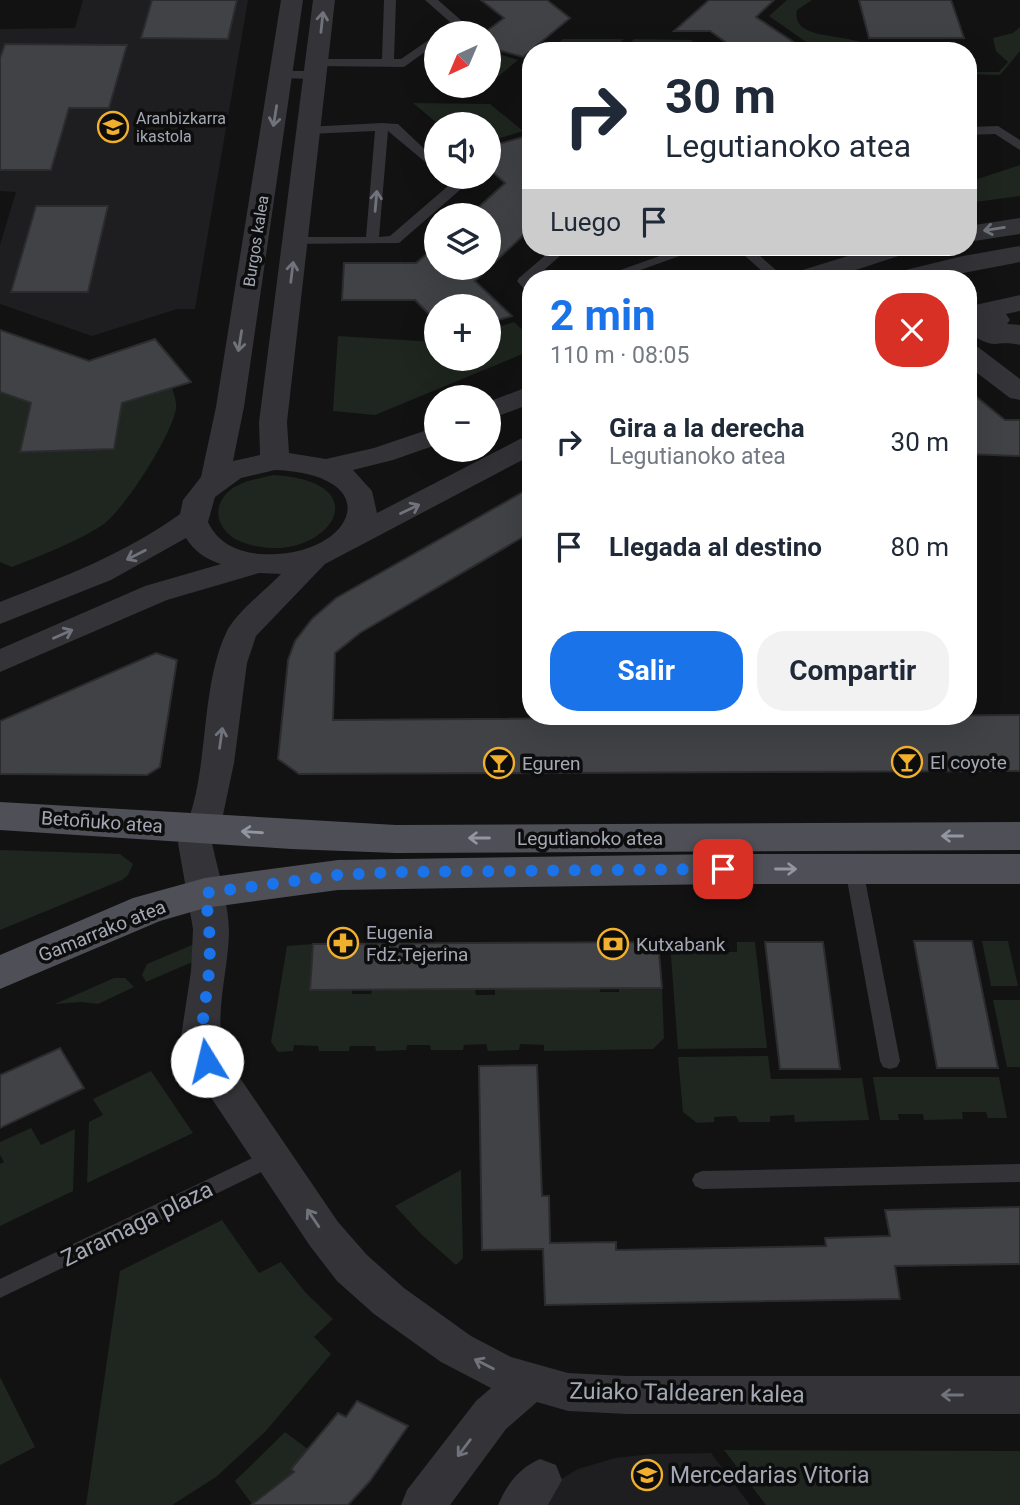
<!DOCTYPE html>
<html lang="es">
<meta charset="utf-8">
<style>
body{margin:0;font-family:Roboto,sans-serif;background:#f2f2f3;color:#1f2937;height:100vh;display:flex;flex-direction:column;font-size:26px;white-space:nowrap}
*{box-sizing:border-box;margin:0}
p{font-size:23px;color:#747a83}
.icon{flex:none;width:38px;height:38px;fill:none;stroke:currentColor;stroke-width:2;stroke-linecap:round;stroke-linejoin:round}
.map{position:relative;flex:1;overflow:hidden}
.side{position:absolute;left:522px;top:270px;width:455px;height:455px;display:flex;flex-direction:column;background:#fff;border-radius:28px;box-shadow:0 7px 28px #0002}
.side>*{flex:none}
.guide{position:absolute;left:522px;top:42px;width:455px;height:214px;border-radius:28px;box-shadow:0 7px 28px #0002;background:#fff;color:#1f2937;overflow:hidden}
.needle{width:46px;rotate:224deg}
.controls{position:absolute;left:424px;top:21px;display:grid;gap:14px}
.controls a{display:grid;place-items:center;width:77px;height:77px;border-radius:50%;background:#fff;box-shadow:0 7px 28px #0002;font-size:35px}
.pin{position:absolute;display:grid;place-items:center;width:60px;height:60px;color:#fff;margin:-30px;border-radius:14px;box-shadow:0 4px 10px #0006}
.me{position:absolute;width:77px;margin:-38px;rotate:351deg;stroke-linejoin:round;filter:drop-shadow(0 0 5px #0008)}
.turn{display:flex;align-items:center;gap:24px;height:147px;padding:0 28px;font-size:32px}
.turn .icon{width:91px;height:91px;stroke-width:2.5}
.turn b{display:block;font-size:49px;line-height:60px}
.then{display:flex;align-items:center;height:66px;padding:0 28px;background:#0003;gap:14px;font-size:26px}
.round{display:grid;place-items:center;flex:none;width:74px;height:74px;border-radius:28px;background:#f2f2f3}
.headline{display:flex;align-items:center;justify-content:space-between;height:119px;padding:0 28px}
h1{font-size:42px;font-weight:700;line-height:52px;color:#1a73e8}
.cta{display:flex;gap:14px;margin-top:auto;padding:14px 28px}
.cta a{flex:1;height:80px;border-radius:28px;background:#1a73e8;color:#fff;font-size:28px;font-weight:700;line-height:80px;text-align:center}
.cta a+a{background:#f2f2f3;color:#1f2937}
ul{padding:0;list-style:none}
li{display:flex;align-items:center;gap:21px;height:105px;padding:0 28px}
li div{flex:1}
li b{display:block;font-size:26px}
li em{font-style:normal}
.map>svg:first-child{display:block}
</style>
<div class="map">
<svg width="1020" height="1505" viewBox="0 0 1020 1505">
<rect width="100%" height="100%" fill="#121213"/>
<g fill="#1e1e20">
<polygon points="83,0 248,0 195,309 177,309 92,336 0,304 0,245 16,192 0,191 0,29 75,28"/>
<polygon points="711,1453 750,1505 537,1505 556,1482 578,1469 615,1458 652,1454"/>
</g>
<g fill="#1e261f">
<path d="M787 0H812L797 10C789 45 862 30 874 51H819L769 16Z"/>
<polygon points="1020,27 1020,51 1000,75 968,74 968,72 999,72 1008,62 996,51 993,38 1013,33"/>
<polygon points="563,39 624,39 611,51 549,51"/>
<polygon points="634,39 693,40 681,51 623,51"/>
<polygon points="488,51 518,60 488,85"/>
<polygon points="413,103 490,104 523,131 488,142 488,124 438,124"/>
<polygon points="1020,165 1020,196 968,203 968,182"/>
<polygon points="514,322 530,337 530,351 375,415 333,411 338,336 436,342 436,359 488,359 488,330"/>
<path d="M172 388C174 394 177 403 176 409 171 436 124 511 101 526 74 543 42 555 12 567L0 562V392L31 403 20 452 114 449 122 403Z"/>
<path d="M273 475C390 482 320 572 242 542 220 534 209 510 228 492 240 481 258 479 273 475Z"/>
<polygon points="0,850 120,854 133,864 128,875 122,880 0,930"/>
<polygon points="982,941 1008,941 1018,986 991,986"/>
<polygon points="699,942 701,952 737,952 737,942 755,942 767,1048 678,1049 670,943"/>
<polygon points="313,944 310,990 352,990 352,994 371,994 372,989 475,989 476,995 495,995 495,989 600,988 600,992 619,992 619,988 662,988 664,1038 653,1049 544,1051 544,1045 520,1044 519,1050 488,1051 486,1044 464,1045 463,1050 431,1050 430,1045 407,1045 406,1050 376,1051 375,1046 350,1046 349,1051 319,1051 318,1046 294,1045 293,1051 278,1052 271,1042 287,946"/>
<polygon points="192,945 196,946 197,960 146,982 142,975 147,964"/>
<polygon points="114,978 125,978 134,987 98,1004 82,1002 55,1004"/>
<polygon points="993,1000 1020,1000 1020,1067 1007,1067"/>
<polygon points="768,1056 771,1079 862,1078 869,1120 795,1122 794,1115 770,1116 770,1122 739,1122 736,1116 714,1117 714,1122 697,1123 683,1112 678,1057"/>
<polygon points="151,1071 193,1133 87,1183 89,1122 103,1115 93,1099"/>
<polygon points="873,1077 999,1077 1007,1118 988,1118 986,1112 962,1112 963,1119 924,1120 923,1114 898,1114 899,1120 880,1120"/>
<polygon points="31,1128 41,1145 75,1129 73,1191 0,1226 0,1164 4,1162 0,1155 0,1142"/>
<polygon points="461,1170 463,1258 456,1265 421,1234 395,1206"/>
<polygon points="222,1220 259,1273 281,1262 306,1293 333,1319 314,1337 331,1354 265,1432 216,1477 172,1505 86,1505 120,1271"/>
<polygon points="0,1377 35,1447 0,1465"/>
<polygon points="285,1432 309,1450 291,1468 297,1476 252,1504 235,1481"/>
<polygon points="724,1450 1020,1451 1020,1505 766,1505"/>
</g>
<g fill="#414246" stroke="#2c2c2f" stroke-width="2">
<polygon points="152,0 237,0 228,39 141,38"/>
<polygon points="481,0 547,0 570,18 523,57 488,47 488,33 484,33 504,18"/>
<polygon points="709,0 774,0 756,17 807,51 738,51 710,31 674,31"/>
<polygon points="859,0 951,0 964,38 869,38"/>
<polygon points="5,44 127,45 109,108 69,108 51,170 0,170 0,58"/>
<polygon points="530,135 530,229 475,281 512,316 488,323 488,306 436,306 436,321 415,300 342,300 344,263 416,263 436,246 436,268 488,268 488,215 470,215 505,183 488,168 488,147"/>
<polygon points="36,206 108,206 88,292 11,292"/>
<polygon points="0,330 89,361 155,339 191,382 122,403 114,449 20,452 31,403 0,392"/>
<polygon points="968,390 1005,420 1020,420 1020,456 968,454"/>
<polygon points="530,488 530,533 360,633 335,653 333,720 1020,715 1020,771 299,774 278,759 288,660 295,641 312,619 336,598"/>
<polygon points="156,653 177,660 160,767 147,775 0,774 0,721"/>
<polygon points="914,941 972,941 998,1068 937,1068"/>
<polygon points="658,942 662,988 310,990 313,944"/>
<polygon points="765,942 823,942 840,1069 780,1069"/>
<polygon points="60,1048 84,1088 0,1128 0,1075"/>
<polygon points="537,1065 542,1196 549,1196 550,1243 616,1242 616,1250 826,1246 825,1238 890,1236 885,1210 1020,1207 1020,1264 895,1266 900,1299 545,1305 543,1249 482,1250 479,1066"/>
<polygon points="357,1401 408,1426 370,1481 348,1505 251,1505 294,1472 291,1469 338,1413 346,1417"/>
</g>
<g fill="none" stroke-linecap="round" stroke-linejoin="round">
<g fill="#333338" fill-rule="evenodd">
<polygon points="384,0 396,0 394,59 401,59 436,35 436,44 404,67 313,66 313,60 317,59 382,59"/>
<polygon points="425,0 438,0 463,22 449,33 436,33 450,22"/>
<polygon points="281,71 315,71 321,75 315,79 277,78 277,72"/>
<polygon points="382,123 398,124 436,160 436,171 388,131 379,237 390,236 448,186 440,177 453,177 462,186 461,189 399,243 290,244 290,238 295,237 366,237 375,131 309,134 303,130 305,127"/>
<polygon points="998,126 1020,140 1020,150 995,134 968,135 968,127"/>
<polygon points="555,247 570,247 535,278 530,278 530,291 525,290 517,281 519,278"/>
<polygon points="685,247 705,247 618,278 598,278"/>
<polygon points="735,247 750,247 785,278 770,278"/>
<polygon points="854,862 861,864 863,869 900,1061 897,1067 890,1069 883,1067 880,1061 845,869 847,864"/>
<polygon points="273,1148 280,1151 283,1157 280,1163 0,1298 0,1279"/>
<polygon points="1020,1164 1020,1182 702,1189 695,1186 692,1180 695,1174 702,1171"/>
</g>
<g fill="#333338" fill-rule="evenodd">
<path d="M281 0H303L244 407 233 461 260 455 259 422 313 0H335L287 422 289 453 326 459 374 448 436 427V445L393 460 353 470 372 491 377 513 520 439 530 436V456L325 564 256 636 247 663 234 763 220 829 212 843C218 872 229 904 229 933 228 973 213 1018 225 1056L338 1222 367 1255 404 1288 471 1336 511 1357 568 1373 627 1376H1020V1414H627L568 1411 537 1402 506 1429 450 1505H401L407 1490 476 1401 491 1388 441 1362 374 1314 337 1281 310 1246 194 1072 181 1037 191 971 193 929 178 843C212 783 197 696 226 633 235 613 266 590 281 574L259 573 167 600 0 672V649L145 586 221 564C207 560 194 551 186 538L111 580 0 624V602C63 577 125 554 180 514L183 500 201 477 216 407ZM275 470C393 475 352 560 260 554 237 552 218 543 208 522L215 497 241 478Z"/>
<polygon points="1020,218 1020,234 968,242 968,226"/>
<polygon points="1020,246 1020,262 937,278 893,278 897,272 963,256"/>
<polygon points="877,247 915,247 911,252 831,278 792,278 796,272"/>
<path d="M1020 295V311L1006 314 1010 320 1007 324 1020 325V345C994 339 997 352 969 333L968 323 977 318 971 311 975 305Z"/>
<polygon points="968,345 978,347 1020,379 1020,400 1010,398 968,366"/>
<polygon points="530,386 530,404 488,420 488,402"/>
<path d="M540 1459 556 1465 562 1480 548 1505H498C507 1484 519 1468 540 1459Z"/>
</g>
<g fill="#4f5057" fill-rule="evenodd">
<polygon points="0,802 396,825 1020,822 1020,850 396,853 291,849 0,830"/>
<polygon points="723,854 1020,854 1020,884 723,884 338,890 205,908 160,921 0,989 0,955 133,898 205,878 338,860"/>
</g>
</g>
<defs><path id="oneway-shaft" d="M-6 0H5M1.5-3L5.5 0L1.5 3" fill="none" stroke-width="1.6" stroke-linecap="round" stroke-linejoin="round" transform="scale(1.75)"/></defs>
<g stroke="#71737c">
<use href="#oneway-shaft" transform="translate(322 22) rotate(-84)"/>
<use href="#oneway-shaft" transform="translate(275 116) rotate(99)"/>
<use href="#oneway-shaft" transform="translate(376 201) rotate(-85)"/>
<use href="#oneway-shaft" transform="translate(994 229) rotate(171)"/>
<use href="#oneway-shaft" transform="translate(292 272) rotate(-83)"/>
<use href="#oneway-shaft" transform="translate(240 341) rotate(99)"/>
<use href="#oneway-shaft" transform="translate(410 509) rotate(-26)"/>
<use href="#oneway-shaft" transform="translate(136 555) rotate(153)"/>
<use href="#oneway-shaft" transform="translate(63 634) rotate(-24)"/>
<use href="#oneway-shaft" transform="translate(221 738) rotate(-82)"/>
<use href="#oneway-shaft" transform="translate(313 1218) rotate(-124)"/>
<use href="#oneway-shaft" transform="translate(484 1364) rotate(-153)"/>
<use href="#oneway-shaft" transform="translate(952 1395) rotate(-180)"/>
<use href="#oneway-shaft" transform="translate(464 1448) rotate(127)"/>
</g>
<g stroke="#9296a1">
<use href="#oneway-shaft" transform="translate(252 832) rotate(-176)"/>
<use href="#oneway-shaft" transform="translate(952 836) rotate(180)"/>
<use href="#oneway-shaft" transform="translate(479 838) rotate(180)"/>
<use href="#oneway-shaft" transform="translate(786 869)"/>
</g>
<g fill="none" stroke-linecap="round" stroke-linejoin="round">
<path stroke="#1a73e8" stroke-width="12" stroke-dasharray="0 21.6" d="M207 1061C197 1024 207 1005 209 969 211 943 209 919 205 893L338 875 395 872 723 869"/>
</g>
<defs>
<g id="school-ring" transform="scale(1.575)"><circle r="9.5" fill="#0d0d0e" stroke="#f0b02d" stroke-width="1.5"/><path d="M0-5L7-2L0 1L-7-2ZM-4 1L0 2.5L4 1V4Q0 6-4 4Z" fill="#f0b02d"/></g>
<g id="bar-ring" transform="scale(1.575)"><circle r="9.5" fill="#0d0d0e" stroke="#f0b02d" stroke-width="1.5"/><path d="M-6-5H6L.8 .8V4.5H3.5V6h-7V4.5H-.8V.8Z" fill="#f0b02d"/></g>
<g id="pharmacy-ring" transform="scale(1.575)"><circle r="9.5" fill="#0d0d0e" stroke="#f0b02d" stroke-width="1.5"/><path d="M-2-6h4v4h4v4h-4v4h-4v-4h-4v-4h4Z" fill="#f0b02d"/></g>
<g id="bank-ring" transform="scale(1.575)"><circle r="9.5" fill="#0d0d0e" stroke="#f0b02d" stroke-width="1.5"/><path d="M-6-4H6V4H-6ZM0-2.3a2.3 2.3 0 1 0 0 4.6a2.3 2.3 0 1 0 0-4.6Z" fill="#f0b02d"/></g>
</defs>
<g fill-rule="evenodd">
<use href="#school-ring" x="113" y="127"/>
<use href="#bar-ring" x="907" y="762"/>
<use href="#bar-ring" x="499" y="763"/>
<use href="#pharmacy-ring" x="343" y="943"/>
<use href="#bank-ring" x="613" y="944"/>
<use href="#school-ring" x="647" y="1475"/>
</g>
<g text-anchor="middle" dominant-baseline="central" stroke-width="7" stroke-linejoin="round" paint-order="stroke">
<g font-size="16" fill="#a3a8b4" stroke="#0d0d0e" text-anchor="start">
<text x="136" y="118">Aranbizkarra<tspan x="136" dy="18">ikastola</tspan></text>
</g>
<g font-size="16" fill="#a3a8b4" stroke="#0d0d0e">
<text transform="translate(256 241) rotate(-81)">Burgos kalea</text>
</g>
<g font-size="19" fill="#a3a8b4" stroke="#0d0d0e" text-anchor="start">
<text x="930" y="762">El coyote</text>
<text x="522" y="763">Eguren</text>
<text x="366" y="932">Eugenia<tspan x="366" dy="22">Fdz.Tejerina</tspan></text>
<text x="636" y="944">Kutxabank</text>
</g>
<g font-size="19" fill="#a3a8b4" stroke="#0d0d0e">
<text transform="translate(102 822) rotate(4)">Betoñuko atea</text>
<text x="590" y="838">Legutianoko atea</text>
<text transform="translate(102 931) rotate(-22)">Gamarrako atea</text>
</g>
<g font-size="23" fill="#a3a8b4" stroke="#0d0d0e">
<text transform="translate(137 1224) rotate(-26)">Zaramaga plaza</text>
<text transform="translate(687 1393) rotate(1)">Zuiako Taldearen kalea</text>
</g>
<g font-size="23" fill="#a3a8b4" stroke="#0d0d0e" text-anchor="start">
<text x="670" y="1475">Mercedarias Vitoria</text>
</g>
</g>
</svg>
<div class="controls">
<a><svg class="needle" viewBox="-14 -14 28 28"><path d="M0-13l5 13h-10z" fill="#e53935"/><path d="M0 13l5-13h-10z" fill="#747a83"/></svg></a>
<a><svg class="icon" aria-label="sound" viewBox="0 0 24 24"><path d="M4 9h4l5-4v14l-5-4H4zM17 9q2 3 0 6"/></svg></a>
<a><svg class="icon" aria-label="layers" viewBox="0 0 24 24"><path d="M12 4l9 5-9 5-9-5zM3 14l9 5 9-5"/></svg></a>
<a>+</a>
<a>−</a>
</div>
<div class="pin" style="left:723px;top:869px;background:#d93025"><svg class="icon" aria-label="arrive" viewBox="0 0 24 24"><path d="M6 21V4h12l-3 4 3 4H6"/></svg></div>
<svg class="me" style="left:207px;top:1061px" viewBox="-20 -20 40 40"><circle r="19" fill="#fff"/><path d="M0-13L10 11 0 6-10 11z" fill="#1a73e8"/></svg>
<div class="guide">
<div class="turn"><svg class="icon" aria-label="right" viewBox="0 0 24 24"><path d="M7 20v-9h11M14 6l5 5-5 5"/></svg><div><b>30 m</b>Legutianoko atea</div></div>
<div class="then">Luego<svg class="icon" aria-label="arrive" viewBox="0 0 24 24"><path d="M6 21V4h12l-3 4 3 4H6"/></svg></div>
</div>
<section class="side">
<div class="headline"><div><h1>2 min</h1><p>110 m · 08:05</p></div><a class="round" style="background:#d93025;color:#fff"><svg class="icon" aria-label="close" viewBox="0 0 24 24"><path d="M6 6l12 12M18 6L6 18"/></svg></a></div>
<ul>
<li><svg class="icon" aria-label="right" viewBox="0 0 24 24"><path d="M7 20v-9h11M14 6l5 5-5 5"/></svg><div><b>Gira a la derecha</b><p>Legutianoko atea</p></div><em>30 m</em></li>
<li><svg class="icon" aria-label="arrive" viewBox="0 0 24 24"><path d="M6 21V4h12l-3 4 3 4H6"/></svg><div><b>Llegada al destino</b></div><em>80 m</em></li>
</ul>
<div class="cta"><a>Salir</a><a>Compartir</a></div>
</section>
</div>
